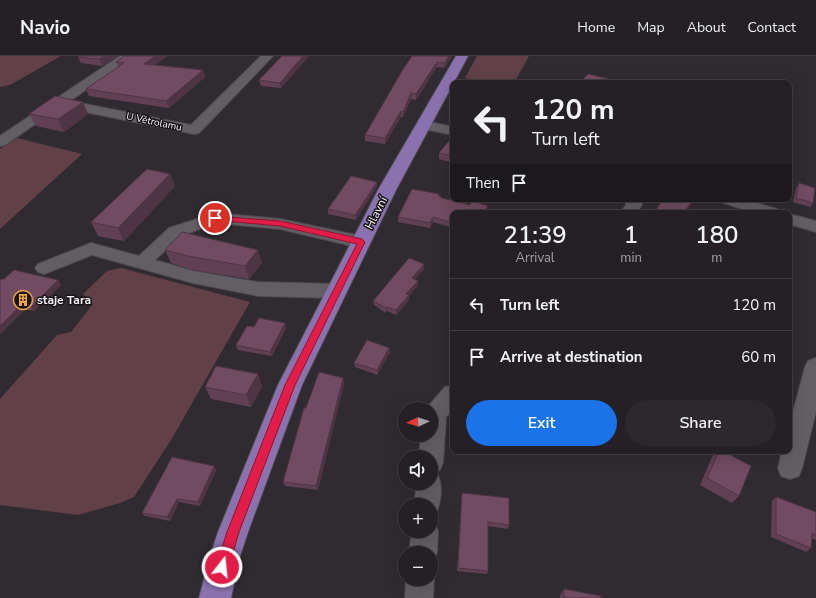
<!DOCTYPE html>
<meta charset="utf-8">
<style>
body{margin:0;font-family:"Nunito Sans",sans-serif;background:#2c282d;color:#f1f3f6;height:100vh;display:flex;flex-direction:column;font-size:15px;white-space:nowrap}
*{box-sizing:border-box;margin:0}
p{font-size:13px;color:#a3a3a7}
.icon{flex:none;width:22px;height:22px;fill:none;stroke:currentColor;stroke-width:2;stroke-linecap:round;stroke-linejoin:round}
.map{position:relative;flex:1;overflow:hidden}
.details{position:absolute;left:450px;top:154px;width:342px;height:244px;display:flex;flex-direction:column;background:#242025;border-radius:8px;box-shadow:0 4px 16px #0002,0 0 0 1px #413e42}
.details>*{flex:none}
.top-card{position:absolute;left:450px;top:24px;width:342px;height:122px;border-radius:8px;box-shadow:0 4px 16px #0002,0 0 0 1px #413e42;background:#242025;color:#f1f3f6;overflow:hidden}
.needle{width:26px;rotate:266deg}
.fabs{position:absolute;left:398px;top:346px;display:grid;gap:8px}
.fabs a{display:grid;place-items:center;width:40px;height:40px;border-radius:50%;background:#242025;box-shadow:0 4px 16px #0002,0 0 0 1px #413e42;font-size:20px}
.pin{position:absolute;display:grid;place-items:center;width:34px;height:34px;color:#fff;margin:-17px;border:2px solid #fff;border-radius:50%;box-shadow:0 1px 4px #0007}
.me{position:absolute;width:44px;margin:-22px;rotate:16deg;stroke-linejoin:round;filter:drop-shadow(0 0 3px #0008)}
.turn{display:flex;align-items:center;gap:14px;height:84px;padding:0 16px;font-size:18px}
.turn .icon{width:52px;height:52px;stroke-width:2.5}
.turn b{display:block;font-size:28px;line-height:34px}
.then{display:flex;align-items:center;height:38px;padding:0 16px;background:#0003;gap:8px;font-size:15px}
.eta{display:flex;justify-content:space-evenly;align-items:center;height:68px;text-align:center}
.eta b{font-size:24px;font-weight:600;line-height:28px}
.primary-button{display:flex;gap:8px;margin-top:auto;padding:8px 16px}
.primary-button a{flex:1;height:46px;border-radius:24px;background:#1a73e8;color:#fff;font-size:16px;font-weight:600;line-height:46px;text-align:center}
.primary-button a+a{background:#2c282d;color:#f1f3f6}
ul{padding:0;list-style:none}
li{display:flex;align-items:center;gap:12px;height:52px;padding:0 16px;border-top:1px solid #413e42}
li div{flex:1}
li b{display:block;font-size:15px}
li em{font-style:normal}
header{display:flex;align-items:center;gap:24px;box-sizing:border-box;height:56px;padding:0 20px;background:#242025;border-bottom:1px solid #413e42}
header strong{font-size:19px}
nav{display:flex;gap:22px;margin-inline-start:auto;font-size:14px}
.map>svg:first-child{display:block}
</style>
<header>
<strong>Navio</strong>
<nav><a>Home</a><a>Map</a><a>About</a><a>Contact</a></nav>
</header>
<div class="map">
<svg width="816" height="542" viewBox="0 0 816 542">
<rect width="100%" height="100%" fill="#302b31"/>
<g fill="#614047">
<polygon points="0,0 61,0 10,29 0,31"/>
<polygon points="477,0 529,0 514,27 489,27 465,22"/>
<polygon points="17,82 82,98 0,173 0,93"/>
<polygon points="121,212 250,246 171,384 134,441 120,447 78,459 0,449 0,343 57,279 71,276 93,248 83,238 107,215"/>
</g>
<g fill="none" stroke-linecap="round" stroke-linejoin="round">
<g stroke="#4d4a4e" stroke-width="2">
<g id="minor">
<polygon points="120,0 134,0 70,45 191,69 261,0 273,0 199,77 194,78 60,51 5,89 0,90 0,80"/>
<polygon points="425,65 453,71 453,79 420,72 418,69 420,66"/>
<polygon points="625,143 641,143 642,149 636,157 620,157 626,149"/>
<polygon points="719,143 743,143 777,153 779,157 754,157 721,146"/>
<polygon points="215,157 280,163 361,180 367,182 370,186 367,190 361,192 280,173 216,167 181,180 155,204 193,215 258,226 336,228 343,230 345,235 343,240 336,242 258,240 193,227 92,199 44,218 38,216 35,212 38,208 91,187 139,200 169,172"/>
<polygon points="789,158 816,165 816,176 789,168"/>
<polygon points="816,302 816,355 802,412 799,420 790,423 781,420 778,412 782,395 789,395 789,371 805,311 808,305"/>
<path d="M453 329V353L446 361 443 406 440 414 432 417 438 419C443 431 441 445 436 458L431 460V449H414L417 427H431V401H419L421 379H431V353H426L445 331Z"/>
<polygon points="431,464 434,466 438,475 437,497 431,507 431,497 409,497 412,475 431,475"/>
<polygon points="431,516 434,523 433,542 405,542 406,523 431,523"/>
</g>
</g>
<g stroke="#4d4a4e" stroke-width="2">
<polygon id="major" points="456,0 468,0 396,134 302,329 248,476 240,500 231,542 199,542 210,500 218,476 278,329 378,134"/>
</g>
<use href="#minor" fill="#635e64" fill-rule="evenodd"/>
<use href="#major" fill="#8a72ae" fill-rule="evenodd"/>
</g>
<g fill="#614053">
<polygon points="118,0 102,10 81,7 78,1"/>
<polygon points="167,0 155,9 203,14 205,21 169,52 89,40 86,33 118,11 116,6"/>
<polygon points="282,0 309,0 281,32 261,30 259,24"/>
<polygon points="412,0 452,0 444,12 437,11 416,44 411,43 403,61 401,61 385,88 365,85 365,79"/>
<polygon points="29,58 88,58 64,76 36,70"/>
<polygon points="453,80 453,107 439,103 439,97"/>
<polygon points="170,118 175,130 124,185 98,180 91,166"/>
<polygon points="799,127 813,147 810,151 793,146 796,132"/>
<polygon points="377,130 356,164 328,158 328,153"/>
<polygon points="439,140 442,142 487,154 453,157 453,172 433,166 430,172 398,166 398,161"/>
<polygon points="453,183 453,191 452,190 452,186"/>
<polygon points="165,194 262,207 249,223 193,214 171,207"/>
<polygon points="424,208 424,213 415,223 418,229 409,240 409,244 396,259 387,255 386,257 374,249 373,245"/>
<polygon points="4,223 58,224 61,229 34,255 25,253 0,278"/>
<polygon points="285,267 286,272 272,300 238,294 236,289 254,271"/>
<polygon points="389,292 390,296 377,319 355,311 354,307"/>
<polygon points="258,318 262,331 251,351 211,343 205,331"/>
<polygon points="343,322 344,327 318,434 285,430 283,426 306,352"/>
<polygon points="718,395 723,395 739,440 732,447 700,429 712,401"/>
<polygon points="214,410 216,414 200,450 179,446 170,465 145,460 142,457"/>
<polygon points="462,437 509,469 508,473 488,470 488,515 487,518 457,515"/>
<polygon points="776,441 816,456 816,484 811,482 811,492 806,496 771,481 772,445"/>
<polygon points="564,533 601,542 560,542 560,539"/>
</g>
<g fill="#4f3444">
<polygon points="104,0 118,0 102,10 99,3"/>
<polygon points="155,0 167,0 147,15 144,8"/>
<polygon points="303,0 309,0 281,32 280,27"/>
<polygon points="449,0 452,0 444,12 445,7"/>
<polygon points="437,6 437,11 416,44 416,38"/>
<polygon points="203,14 205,21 169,52 166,45"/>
<polygon points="411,37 411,43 403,61 403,56"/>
<polygon points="83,46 88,58 64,76 58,63"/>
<polygon points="401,55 401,61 385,88 385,82"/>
<polygon points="170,118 175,130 124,185 118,172"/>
<polygon points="377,126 377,130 356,164 355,159"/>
<polygon points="693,143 694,143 686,157 684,157"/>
<polygon points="488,150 487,154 485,157 483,157"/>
<polygon points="433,161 433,166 430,172 430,167"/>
<polygon points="258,194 262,207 249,223 245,210"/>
<polygon points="424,208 424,213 412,227 412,222"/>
<polygon points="58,224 61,229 34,255 31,251"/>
<polygon points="418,225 418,229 409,240 409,244 396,259 396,254 406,238"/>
<polygon points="22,248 25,253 0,278 0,270"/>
<polygon points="387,251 387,255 386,257 386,252"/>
<polygon points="285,267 286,272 272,300 270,296"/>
<polygon points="389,292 390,296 377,319 377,314"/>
<polygon points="258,318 262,331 251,351 246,339"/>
<polygon points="343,322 344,327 318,434 316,430"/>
<polygon points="214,410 216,414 200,450 198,446"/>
<polygon points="177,443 179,446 170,465 167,461"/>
</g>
<g fill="#714b61" stroke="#4f3444">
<polygon points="79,0 104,0 99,3 78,1"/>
<polygon points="124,0 155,0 144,8 203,14 166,45 86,33 124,7 116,6"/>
<polygon points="282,0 303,0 280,27 259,24"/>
<polygon points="412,0 449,0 445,7 437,6 416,38 411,37 403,56 401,55 385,82 365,79 402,15"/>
<polygon points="588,18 609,23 606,27 580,27"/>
<polygon points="55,40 83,46 58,63 29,58"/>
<polygon points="453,80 453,100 439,97"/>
<polygon points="147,113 170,118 118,172 91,166"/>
<polygon points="351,120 377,126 355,159 328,153"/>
<polygon points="799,127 815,132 813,147 796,142"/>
<polygon points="412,133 439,138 439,140 442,142 470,149 472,145 488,150 483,157 453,157 453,167 433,161 430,167 398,161"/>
<polygon points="663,143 693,143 684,157 654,157"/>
<polygon points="182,176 258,194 245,210 188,200 165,194"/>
<polygon points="409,202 424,208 412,222 418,225 406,238 409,239 396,254 387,251 386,252 373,245"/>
<polygon points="14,214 58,224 31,251 22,248 0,270 0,224 2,223 4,223"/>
<polygon points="259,262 285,267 270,296 236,289 247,270 254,271"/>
<polygon points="367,284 389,292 377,314 354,307"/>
<polygon points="216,310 258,318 246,339 205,331"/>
<polygon points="319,316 343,322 316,430 283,426 304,352 306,352"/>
<polygon points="719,395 723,395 751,410 739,440 707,422"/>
<polygon points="172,401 214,410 198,446 177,443 167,461 142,457"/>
<polygon points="462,437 509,442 509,469 488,466 488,515 458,512"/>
<polygon points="776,441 816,456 816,479 812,477 811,492 776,478"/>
<polygon points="564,533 601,540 601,542 564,542"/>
</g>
<polygon fill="#e11d48" stroke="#92132f" points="215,160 280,165 362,183 365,186 295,329 239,476 229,511 227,516 222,517 218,516 216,511 227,476 285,329 357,188 280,170 213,164 212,162"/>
<defs>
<g id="building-ring" transform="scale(1)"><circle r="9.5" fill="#171517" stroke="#f1a640" stroke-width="1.5"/><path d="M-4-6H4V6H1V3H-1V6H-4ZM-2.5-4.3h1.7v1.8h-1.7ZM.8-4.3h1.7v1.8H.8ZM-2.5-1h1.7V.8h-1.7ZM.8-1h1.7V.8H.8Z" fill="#f1a640"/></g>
</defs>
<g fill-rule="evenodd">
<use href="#building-ring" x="23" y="244"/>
</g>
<g text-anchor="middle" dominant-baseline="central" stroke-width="3" stroke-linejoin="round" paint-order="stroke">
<g font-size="10" fill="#f6f3f6" stroke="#171517">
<text transform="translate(154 66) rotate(12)">U Větrolamu</text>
</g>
<g font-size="12" fill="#f6f3f6" stroke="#171517">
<text transform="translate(376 157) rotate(-63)">Hlavní</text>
</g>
<g font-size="12" font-weight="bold" fill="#f6f3f6" stroke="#171517" text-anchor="start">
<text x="37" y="244">staje Tara</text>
</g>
</g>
</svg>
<div class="fabs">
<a><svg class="needle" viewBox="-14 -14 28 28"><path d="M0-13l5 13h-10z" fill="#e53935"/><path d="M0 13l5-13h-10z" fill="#a3a3a7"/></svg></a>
<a><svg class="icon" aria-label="sound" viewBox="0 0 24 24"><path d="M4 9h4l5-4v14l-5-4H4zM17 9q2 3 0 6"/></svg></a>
<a>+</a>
<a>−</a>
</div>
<div class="pin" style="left:215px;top:162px;background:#d93025"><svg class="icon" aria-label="arrive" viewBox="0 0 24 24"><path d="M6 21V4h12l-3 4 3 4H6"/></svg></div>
<svg class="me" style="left:222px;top:511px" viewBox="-20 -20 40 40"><circle r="17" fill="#e11d48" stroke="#fff" stroke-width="3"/><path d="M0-11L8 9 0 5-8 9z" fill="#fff"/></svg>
<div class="top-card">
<div class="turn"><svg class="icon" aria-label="left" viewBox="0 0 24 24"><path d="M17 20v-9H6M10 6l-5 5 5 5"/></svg><div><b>120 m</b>Turn left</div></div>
<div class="then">Then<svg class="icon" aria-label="arrive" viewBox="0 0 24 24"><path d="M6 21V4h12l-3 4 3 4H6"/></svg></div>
</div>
<section class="details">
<div class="eta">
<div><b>21:39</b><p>Arrival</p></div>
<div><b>1</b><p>min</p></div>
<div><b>180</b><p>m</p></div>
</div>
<ul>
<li><svg class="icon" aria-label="left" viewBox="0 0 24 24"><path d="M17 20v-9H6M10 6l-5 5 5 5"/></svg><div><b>Turn left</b></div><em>120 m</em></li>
<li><svg class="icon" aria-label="arrive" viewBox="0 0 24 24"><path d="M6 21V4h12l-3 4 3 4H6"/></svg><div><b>Arrive at destination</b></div><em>60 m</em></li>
</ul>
<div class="primary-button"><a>Exit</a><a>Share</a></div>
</section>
</div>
